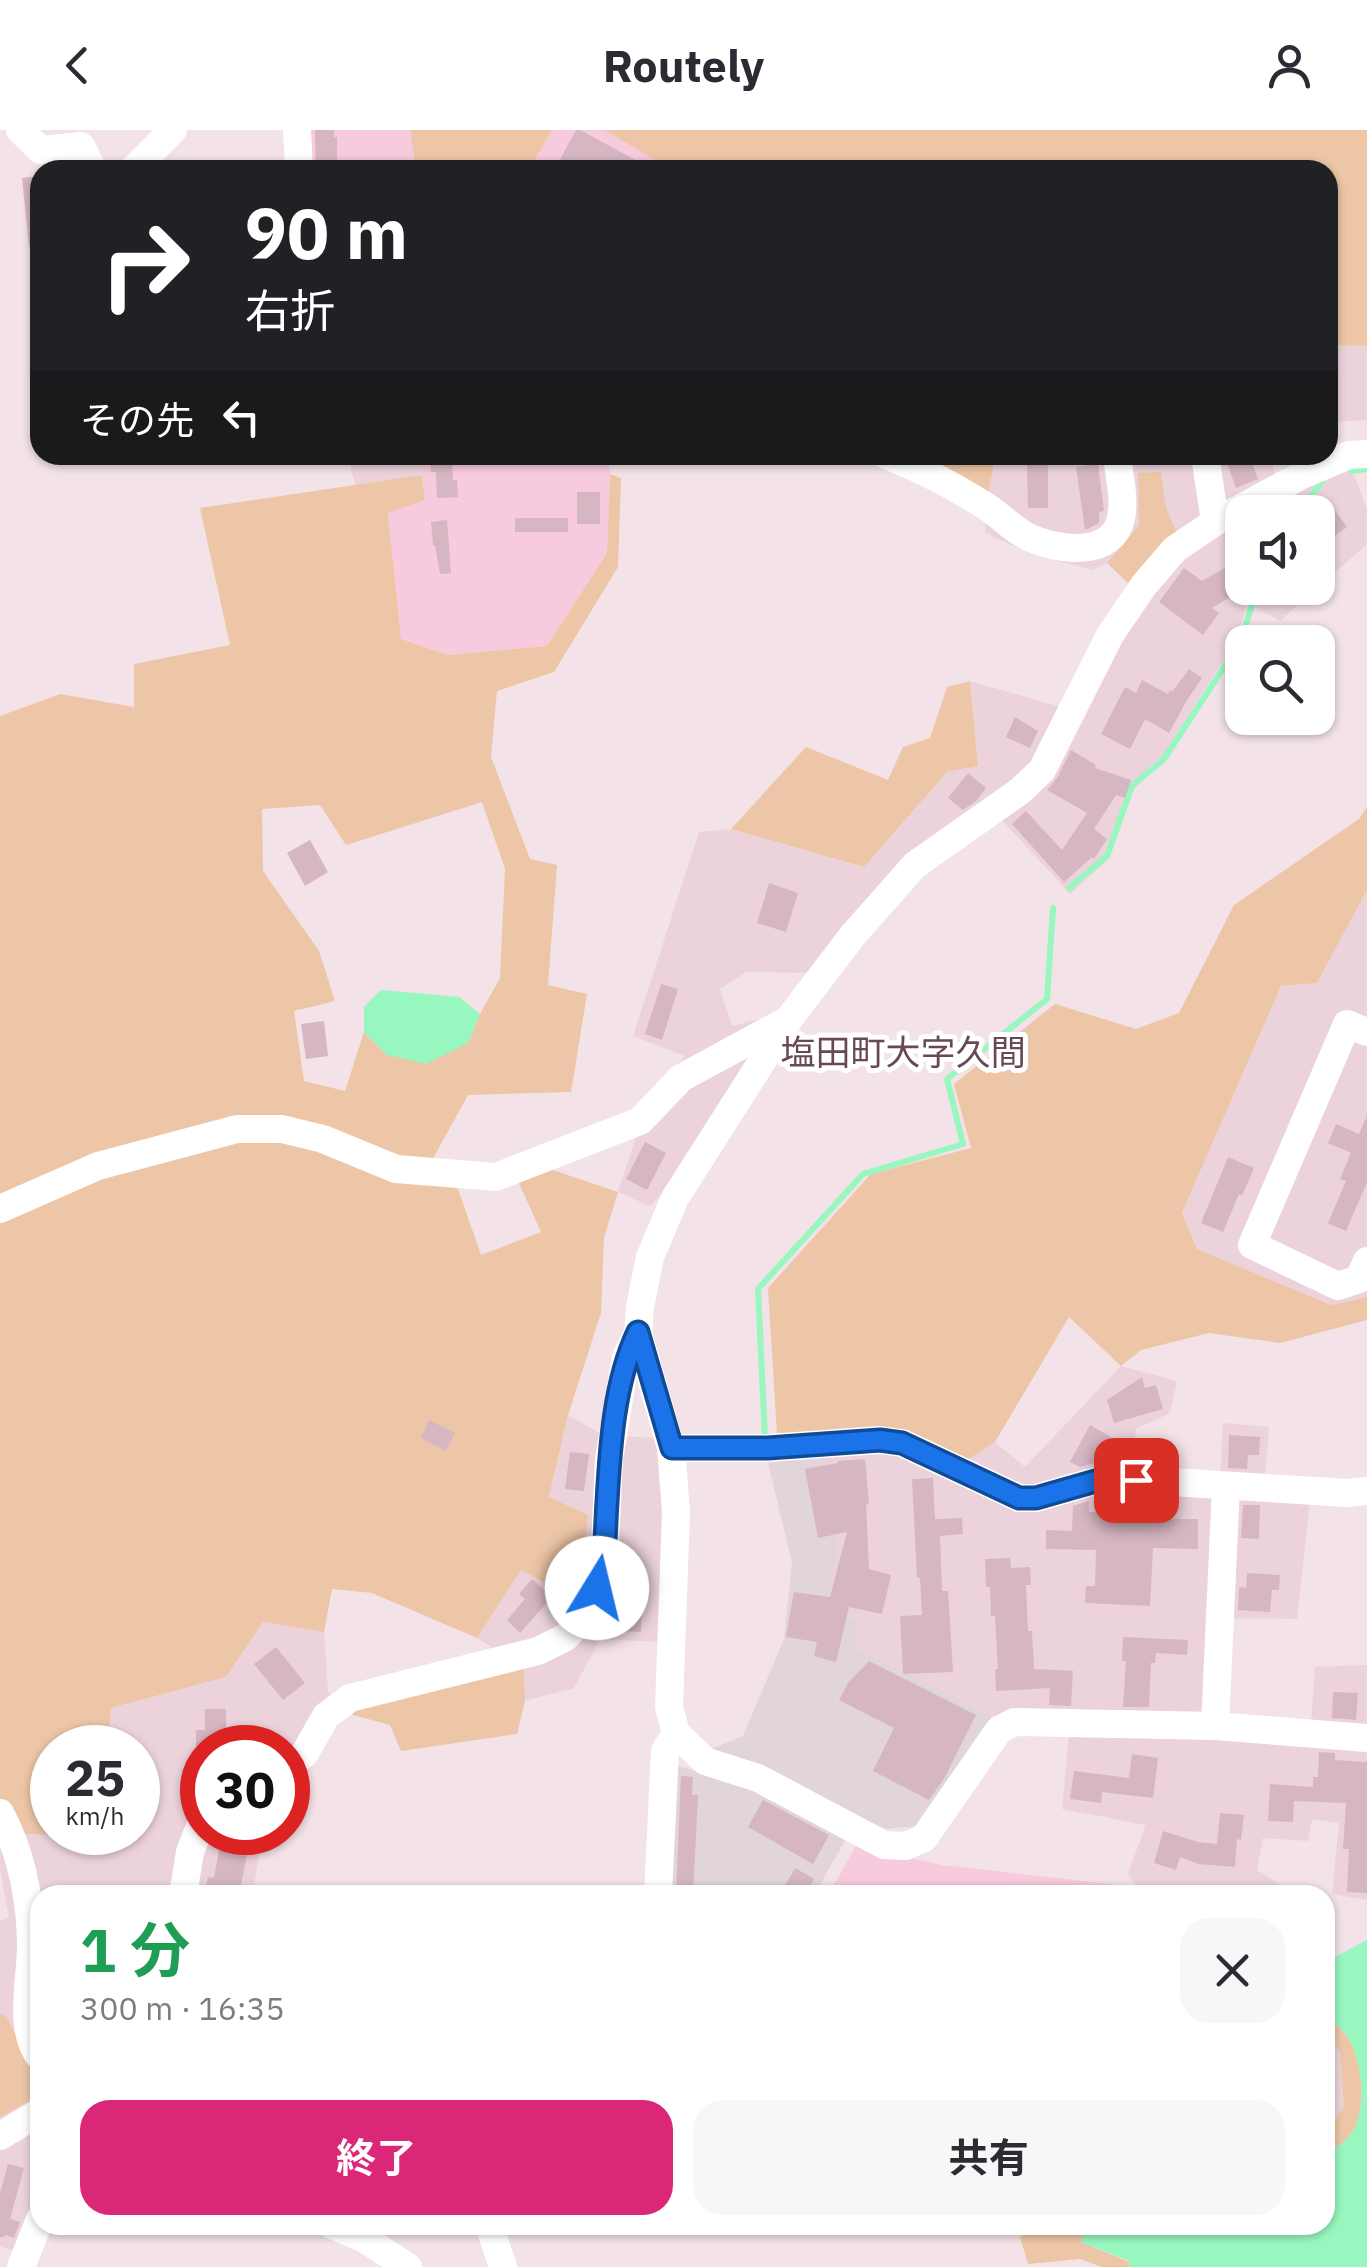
<!DOCTYPE html>
<html lang="ja">
<meta charset="utf-8">
<style>
body{margin:0;font-family:"IBM Plex Sans","Noto Sans JP",sans-serif;background:#f7f7f7;color:#2b2b33;height:100vh;display:flex;flex-direction:column;font-size:38px;white-space:nowrap}
*{box-sizing:border-box;margin:0}
p{font-size:32px;color:#7c7c81}
.icon{flex:none;width:55px;height:55px;fill:none;stroke:currentColor;stroke-width:2;stroke-linecap:round;stroke-linejoin:round}
.map{position:relative;flex:1;overflow:hidden}
.details{position:absolute;left:30px;top:1755px;width:1305px;height:350px;display:flex;flex-direction:column;background:#fff;border-radius:30px;box-shadow:0 2px 8px #0004}
.details>*{flex:none}
.top-card{position:absolute;left:30px;top:30px;width:1308px;height:305px;border-radius:30px;box-shadow:0 2px 8px #0004;background:#202124;color:#fff;overflow:hidden}
.buttons{position:absolute;left:1225px;top:365px;display:grid;gap:20px}
.buttons a{display:grid;place-items:center;width:110px;height:110px;border-radius:20px;background:#fff;box-shadow:0 2px 8px #0004;font-size:50px}
.speed{position:absolute;left:30px;top:1595px;display:flex;gap:20px;font-size:50px;font-weight:700;text-align:center}
.speed>*{display:grid;place-content:center;width:130px;height:130px;border-radius:50%;background:#fff;box-shadow:0 2px 8px #0004;line-height:1}
.speed small{font-size:25px;font-weight:400}
.speed .limit{border:15px solid #d22;background:#fff;color:#111}
.pin{position:absolute;display:grid;place-items:center;width:85px;height:85px;color:#fff;margin:-42px;border-radius:20px;box-shadow:0 5px 15px #0006}
.me{position:absolute;width:110px;margin:-55px;rotate:9deg;stroke-linejoin:round;filter:drop-shadow(0 0 8px #0008)}
.turn{display:flex;align-items:center;gap:35px;height:210px;padding:0 50px;font-size:45px}
.turn .icon{width:130px;height:130px;stroke-width:2.5}
.turn b{display:block;font-size:70px;line-height:85px}
.then{display:flex;align-items:center;height:95px;padding:0 50px;background:#0003;gap:20px;font-size:38px}
.round{display:grid;place-items:center;flex:none;width:105px;height:105px;border-radius:30px;background:#f7f7f7}
.head{display:flex;align-items:center;justify-content:space-between;height:170px;padding:0 50px}
h1{font-size:60px;font-weight:700;line-height:75px;color:#1e9e55}
.action{display:flex;gap:20px;margin-top:auto;padding:20px 50px}
.action a{flex:1;height:115px;border-radius:30px;background:#db2777;color:#fff;font-size:40px;font-weight:700;line-height:115px;text-align:center}
.action a+a{background:#f7f7f7;color:#2b2b33}
header{display:flex;justify-content:space-between;align-items:center;height:130px;padding:0 50px;background:#fff;font-size:45px;font-weight:700}
.map>svg:first-child{display:block}
</style>
<header><svg class="icon" aria-label="back" viewBox="0 0 24 24"><path d="M15 5l-7 7 7 7"/></svg>Routely<svg class="icon" aria-label="person" viewBox="0 0 24 24"><circle cx="12" cy="8" r="4"/><path d="M4 21q1-7 8-7t8 7"/></svg></header>
<div class="map">
<svg width="1367" height="2137" viewBox="0 0 1367 2137">
<rect width="100%" height="100%" fill="#f3e2e7"/>
<g fill="#ecd3db" fill-rule="evenodd">
<polygon points="1328,215 1367,216 1367,290 1332,292 1328,287"/>
<polygon points="347,325 420,325 422,345 356,357"/>
<path d="M996 325H1270L1275 345 1350 335 1367 379V414L1280 491 1247 472 1237 509 1162 627 1136 649 1109 729 1070 764 990 677 812 843 746 842 720 859 732 896 776 885 687 1036 650 1076 618 1062 638 1000 637 977 685 926 633 906 699 702 731 699 864 737 947 642 978 636 970 551 1061 577 1128 453 1178 405 1166 377 1161 342 1139 343V395L1107 433 1092 440 1029 423 985 403 988 364ZM1242 382H1318V458H1242Z"/>
<polygon points="1367,760 1367,1167 1331,1175 1197,1119 1182,1083 1281,856 1317,853"/>
<polygon points="1121,1236 1177,1251 1170,1283 1136,1299 1130,1344 1220,1346 1223,1293 1269,1297 1265,1350 1308,1354 1309,1381 1297,1489 1226,1488 1222,1585 1311,1594 1315,1537 1367,1535 1367,1770 1332,1764 1339,1693 1312,1689 1308,1711 1263,1708 1257,1740 1282,1756 1243,1765 1207,1765 1136,1757 1128,1743 1146,1695 1062,1679 1069,1604 1020,1598 852,1518 827,1477 823,1321 890,1320 961,1347 969,1329 995,1312 1025,1337"/>
<polygon points="568,1285 603,1305 657,1308 665,1381 661,1512 600,1509 574,1558 525,1571 524,1537 477,1508 521,1440 579,1471 549,1368"/>
<polygon points="263,1492 324,1502 328,1562 346,1583 301,1648 288,1654 288,1618 202,1618 202,1702 261,1715 252,1765 40,1765 40,2095 17,2122 0,2116 0,1987 28,1972 39,1952 7,1887 0,1883 0,1791 9,1787 0,1740 0,1703 59,1705 63,1702 138,1702 138,1618 107,1617 111,1578 226,1547"/>
<polygon points="1325,1903 1340,1922 1344,1976 1325,2005"/>
</g>
<g fill="#f8cadd">
<polygon points="307,0 410,0 416,40 307,40"/>
<polygon points="552,0 604,0 672,40 529,40"/>
<polygon points="420,325 607,325 610,344 607,423 547,516 448,525 401,509 388,383 425,370"/>
<polygon points="856,1716 942,1735 1207,1765 828,1765"/>
</g>
<g fill="#e1d4da">
<polygon points="823,1321 837,1420 827,1476 858,1493 853,1518 993,1585 916,1696 886,1699 707,1621 743,1606 784,1509 792,1432 768,1333"/>
<polygon points="671,1634 754,1658 847,1707 814,1765 664,1765"/>
</g>
<g fill="#ecc6a6" fill-rule="evenodd">
<polygon points="410,0 552,0 529,40 416,40"/>
<polygon points="604,0 1367,0 1367,216 1328,215 1328,40 672,40"/>
<polygon points="913,325 996,325 988,364"/>
<polygon points="1161,342 1166,377 1178,405 1128,453 1107,433 1139,395 1138,343"/>
<path d="M610 344 621 348 618 437 554 542 497 561 491 627 530 729 557 735 548 855 587 864 571 962 468 965 425 1043 458 1059 481 1125 541 1102 517 1049 544 1037 618 1062 604 1108 601 1183 568 1285 549 1367 588 1385 580 1472 521 1440 477 1508 372 1463 332 1459 324 1502 263 1492 226 1547 111 1578 107 1617 52 1618V1702L63 1703 59 1705 0 1703V586L60 564 134 577V534L230 515 200 378 422 345 425 370 388 383 401 509 448 525 547 516 607 423ZM482 672 505 739 500 848 480 884 468 913 387 925 364 902 345 961 304 951 294 881 335 871 319 821 263 741 262 679 320 675 346 715Z"/>
<polygon points="970,551 978,636 947,642 864,737 731,699 806,617 888,650 903,617 930,608 947,557"/>
<polygon points="1367,677 1367,760 1317,853 1281,856 1182,1083 1197,1119 1331,1175 1367,1167 1367,1190 1280,1213 1209,1203 1141,1220 1121,1236 1069,1187 995,1312 969,1329 893,1298 777,1304 768,1158 871,1044 971,1018 954,954 1055,874 1136,899 1179,883 1234,775 1359,689"/>
<polygon points="524,1537 525,1571 517,1604 401,1621 390,1595 346,1583"/>
<polygon points="0,1883 7,1887 39,1952 28,1972 0,1987"/>
<path d="M1325 1889C1330 1892 1335 1894 1339 1897 1362 1917 1367 1972 1355 1997 1348 2011 1338 2017 1325 2024V2005L1344 1976 1340 1922 1325 1903Z"/>
<polygon points="1037,2095 1091,2095 1081,2112 1129,2132 1130,2137 1102,2137 1080,2129 1028,2134 1020,2107"/>
</g>
<g fill="#97f7bf">
<polygon points="381,860 459,867 480,884 468,913 426,934 387,925 364,902 364,877"/>
<path d="M1367 1810V2137H1130L1129 2131 1081 2112 1091 2095 1147 2098 1191 2097 1195 2095H1325V2024C1338 2017 1348 2011 1355 1997 1367 1972 1362 1917 1339 1897 1335 1894 1330 1892 1325 1889V1829H1331Z"/>
</g>
<g fill="none" stroke-linecap="round" stroke-linejoin="round">
<g stroke="#97f7bf" stroke-width="6">
<polyline points="1351,341 1367,339"/>
<polyline points="1301,382 1323,349"/>
<polyline points="1069,758 1107,726 1132,656 1164,629 1241,511 1257,458"/>
<polyline points="765,1308 758,1159 863,1044 963,1014 947,949 1047,869 1053,778"/>
</g>
</g>
<g fill="#d5b6c2">
<polygon points="315,0 334,0 334,7 337,7 337,40 316,40"/>
<polygon points="576,0 580,0 654,40 566,40 557,35"/>
<polygon points="40,46 40,117 29,117 22,48"/>
<polygon points="430,325 452,325 453,350 457,350 458,367 437,368 436,342 431,342"/>
<polygon points="1233,325 1249,325 1258,349 1236,358 1225,328"/>
<polygon points="1048,333 1048,378 1028,378 1027,334"/>
<polygon points="1098,334 1104,381 1099,382 1099,393 1085,400 1076,337"/>
<rect x="577" y="362" width="23" height="32"/>
<polygon points="1333,378 1347,397 1318,418 1318,390"/>
<rect x="515" y="388" width="53" height="14"/>
<polygon points="447,390 451,443 440,444 435,415 433,415 431,392"/>
<polygon points="1242,428 1242,460 1212,478 1219,483 1203,505 1159,472 1184,438 1202,451"/>
<polygon points="1189,539 1202,548 1187,570 1169,603 1145,589 1130,619 1101,604 1125,557 1136,563 1142,550 1168,564 1170,560 1172,562"/>
<polygon points="1015,587 1038,601 1030,618 1006,607"/>
<polygon points="1071,620 1096,635 1095,638 1131,650 1125,668 1116,665 1094,699 1107,709 1094,729 1092,727 1064,752 1012,694 1026,681 1062,720 1087,683 1047,660 1057,648"/>
<polygon points="968,643 986,658 976,671 963,680 948,668"/>
<polygon points="310,710 328,742 305,756 287,723"/>
<polygon points="769,753 798,763 786,802 757,793"/>
<polygon points="661,854 678,859 662,910 645,904"/>
<polygon points="324,891 328,926 306,929 301,894"/>
<polygon points="1367,986 1367,1052 1346,1101 1328,1093 1346,1051 1340,1049 1351,1023 1328,1013 1336,994 1359,1004"/>
<polygon points="645,1012 666,1023 647,1060 626,1049"/>
<polygon points="1228,1027 1254,1038 1242,1066 1239,1064 1223,1102 1201,1093"/>
<polygon points="1142,1247 1145,1258 1156,1255 1163,1279 1114,1293 1107,1270"/>
<polygon points="429,1290 455,1303 446,1321 421,1308"/>
<polygon points="1090,1295 1111,1307 1098,1332 1080,1337 1070,1332"/>
<polygon points="1229,1305 1260,1307 1259,1325 1248,1325 1247,1339 1228,1338"/>
<polygon points="570,1322 589,1324 584,1361 565,1359"/>
<polygon points="865,1329 869,1374 866,1375 869,1439 891,1445 882,1484 849,1477 836,1532 814,1526 817,1512 786,1507 794,1462 830,1467 847,1402 818,1408 805,1339 838,1333 838,1331"/>
<polygon points="933,1348 935,1389 962,1388 963,1404 940,1406 942,1461 948,1461 953,1542 903,1544 900,1486 922,1485 920,1448 917,1448 912,1349"/>
<polygon points="1089,1371 1089,1382 1160,1381 1160,1389 1198,1389 1198,1419 1153,1418 1150,1476 1085,1473 1086,1456 1095,1456 1096,1420 1046,1419 1046,1400 1072,1401 1073,1376"/>
<polygon points="1243,1375 1260,1375 1259,1409 1241,1408"/>
<polygon points="1010,1428 1011,1438 1030,1437 1031,1455 1026,1455 1028,1501 1032,1501 1034,1539 1073,1541 1071,1576 1049,1575 1050,1558 996,1561 995,1539 998,1539 995,1486 991,1486 990,1457 986,1457 985,1429"/>
<polygon points="1247,1443 1280,1445 1279,1460 1272,1460 1270,1482 1238,1480 1239,1457 1246,1458"/>
<polygon points="532,1449 552,1467 520,1503 507,1490 525,1469 519,1464"/>
<polygon points="620,1474 641,1475 641,1502 620,1501"/>
<polygon points="1123,1507 1188,1510 1187,1525 1156,1523 1155,1533 1151,1533 1149,1577 1123,1577 1126,1531 1122,1531"/>
<polygon points="276,1517 305,1553 283,1570 254,1534"/>
<polygon points="869,1531 976,1585 945,1647 929,1670 873,1641 894,1598 839,1570 848,1553"/>
<polygon points="1333,1562 1358,1563 1356,1590 1332,1588"/>
<polygon points="205,1579 226,1579 226,1618 196,1618 196,1600 205,1600"/>
<polygon points="1319,1622 1335,1623 1335,1630 1367,1632 1367,1763 1347,1762 1349,1719 1343,1719 1346,1673 1294,1671 1293,1692 1268,1691 1270,1654 1313,1657 1313,1647 1318,1647"/>
<polygon points="1132,1624 1158,1628 1153,1668 1102,1662 1101,1673 1070,1669 1074,1641 1129,1648"/>
<polygon points="138,1646 159,1654 140,1709 138,1709"/>
<polygon points="681,1646 693,1647 692,1665 698,1665 693,1765 676,1765"/>
<polygon points="763,1670 829,1705 813,1734 748,1697"/>
<polygon points="1220,1683 1244,1685 1241,1710 1237,1709 1235,1737 1198,1734 1180,1727 1176,1740 1154,1733 1163,1701 1198,1712 1217,1714"/>
<polygon points="219,1720 247,1725 239,1765 204,1765 208,1747 214,1748"/>
<polygon points="795,1738 814,1749 805,1765 780,1765"/>
<polygon points="8,2034 24,2038 10,2089 20,2092 14,2108 5,2105 4,2107 0,2107 0,2063"/>
</g>
<g fill="none" stroke-linecap="round" stroke-linejoin="round">
<g stroke="#fff" stroke-width="28">
<polyline points="20,0 41,20 81,16 93,40"/>
<polyline points="297,0 299,40"/>
<polyline points="133,40 173,0"/>
<path d="M886 325C919 338 954 356 984 375 999 384 1012 399 1028 407 1054 419 1106 428 1119 395 1127 374 1119 347 1117 325"/>
<polyline points="1205,325 1215,392"/>
<polyline points="1367,902 1347,894 1252,1115 1338,1156 1359,1149 1367,1131"/>
<polyline points="0,1079 98,1036 237,999 282,999 323,1009 396,1039 496,1047 640,991 681,948 788,890"/>
<polyline points="638,1203 671,1318 676,1382 669,1577 676,1603 705,1631 758,1648 884,1715 906,1716 924,1708 999,1600 1014,1592 1215,1596 1367,1608"/>
<polyline points="671,1318 768,1318 880,1310 902,1313 1019,1368 1036,1368 1106,1348 1347,1363 1367,1361"/>
<polyline points="1215,1596 1226,1356"/>
<polyline points="288,1637 305,1623 326,1586 350,1568 538,1521 566,1507 591,1479 604,1438 609,1329 626,1227 638,1203 640,1177 650,1127 675,1068 789,889 853,805 915,735 1020,661 1042,640 1110,505 1144,455 1175,419 1215,392 1304,344 1349,325 1367,324"/>
<path d="M0 1683C21 1722 30 1768 31 1812 32 1847 17 1898 40 1927"/>
<polyline points="183,1765 190,1722 202,1691"/>
<polyline points="658,1765 665,1621 676,1603"/>
<polyline points="0,2006 40,1982"/>
<polyline points="332,2095 363,2108 408,2137"/>
<polyline points="489,2095 503,2137"/>
<polyline points="21,2137 40,2089"/>
</g>
</g>
<g fill="none" stroke-linecap="round" stroke-linejoin="round">
<g stroke="#114b97" stroke-width="25">
<path id="route" d="M597 1458C606 1430 605 1401 607 1372 610 1318 614 1252 638 1202L672 1318H768L880 1310 902 1313 1019 1368H1036L1106 1348 1136 1350"/>
</g>
<use href="#route" stroke="#1a73e8" stroke-width="18"/>
</g>
<g text-anchor="middle" dominant-baseline="central" stroke-width="10" stroke-linejoin="round" paint-order="stroke">
<g font-size="35" fill="#694855" stroke="#fff">
<text x="903" y="922">塩田町大字久間</text>
</g>
</g>
</svg>
<div class="buttons">
<a><svg class="icon" aria-label="sound" viewBox="0 0 24 24"><path d="M4 9h4l5-4v14l-5-4H4zM17 9q2 3 0 6"/></svg></a>
<a><svg class="icon" aria-label="search" viewBox="0 0 24 24"><circle cx="10" cy="10" r="6"/><path d="M15 15l6 6"/></svg></a>
</div>
<div class="speed"><div>25<small>km/h</small></div><div class="limit">30</div></div>
<div class="pin" style="left:1136px;top:1350px;background:#d93025"><svg class="icon" aria-label="arrive" viewBox="0 0 24 24"><path d="M6 21V4h12l-3 4 3 4H6"/></svg></div>
<svg class="me" style="left:597px;top:1458px" viewBox="-20 -20 40 40"><circle r="19" fill="#fff"/><path d="M0-13L10 11 0 6-10 11z" fill="#1a73e8"/></svg>
<div class="top-card">
<div class="turn"><svg class="icon" aria-label="right" viewBox="0 0 24 24"><path d="M7 20v-9h11M14 6l5 5-5 5"/></svg><div><b>90 m</b>右折</div></div>
<div class="then">その先<svg class="icon" aria-label="left" viewBox="0 0 24 24"><path d="M17 20v-9H6M10 6l-5 5 5 5"/></svg></div>
</div>
<section class="details">
<div class="head"><div><h1>1 分</h1><p>300 m · 16:35</p></div><a class="round"><svg class="icon" aria-label="close" viewBox="0 0 24 24"><path d="M6 6l12 12M18 6L6 18"/></svg></a></div>
<div class="action"><a>終了</a><a>共有</a></div>
</section>
</div>
